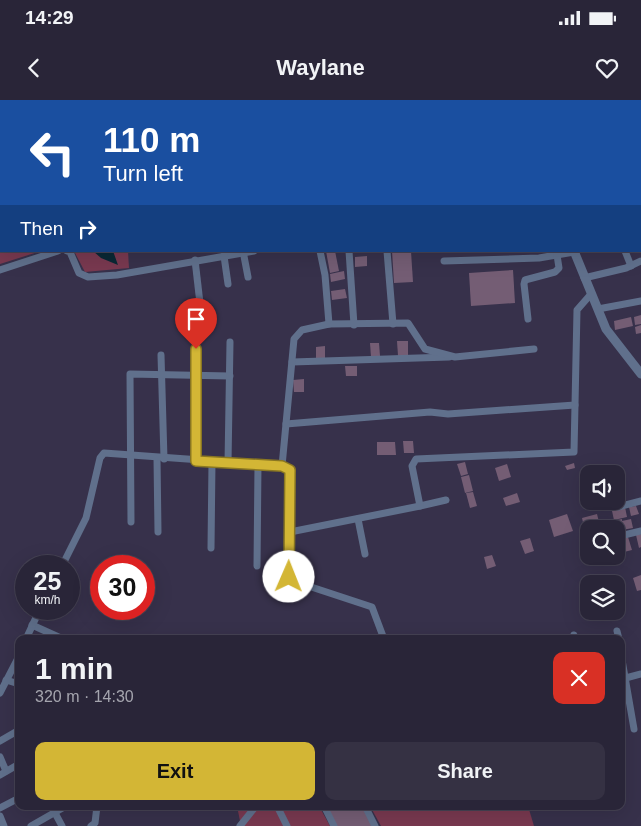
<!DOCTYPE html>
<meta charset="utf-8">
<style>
body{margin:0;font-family:Arial,sans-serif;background:#353143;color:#f1f3f6;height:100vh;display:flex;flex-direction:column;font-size:19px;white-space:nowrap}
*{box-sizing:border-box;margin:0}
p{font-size:16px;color:#a5a5ae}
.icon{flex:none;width:28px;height:28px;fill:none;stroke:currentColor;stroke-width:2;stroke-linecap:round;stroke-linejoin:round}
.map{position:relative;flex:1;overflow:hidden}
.panel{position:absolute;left:15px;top:535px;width:610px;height:175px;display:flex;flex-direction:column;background:#292538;border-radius:10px;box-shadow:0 5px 20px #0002,0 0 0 1px #454253}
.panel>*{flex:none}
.top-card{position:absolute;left:0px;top:0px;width:641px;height:152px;box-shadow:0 5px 20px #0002,0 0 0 1px #454253;background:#1a4fa0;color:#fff;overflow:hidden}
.controls{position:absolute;left:580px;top:365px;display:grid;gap:10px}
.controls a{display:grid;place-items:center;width:45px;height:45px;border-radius:10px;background:#292538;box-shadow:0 5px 20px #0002,0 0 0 1px #454253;font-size:25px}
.speed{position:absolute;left:15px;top:455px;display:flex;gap:10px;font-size:25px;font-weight:700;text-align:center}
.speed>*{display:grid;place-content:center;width:65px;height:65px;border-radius:50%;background:#292538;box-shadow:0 5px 20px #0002,0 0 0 1px #454253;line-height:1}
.speed small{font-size:12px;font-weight:400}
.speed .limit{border:8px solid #d22;background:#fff;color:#111}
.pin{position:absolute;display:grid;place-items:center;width:42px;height:42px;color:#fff;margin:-51px -21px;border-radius:50% 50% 50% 0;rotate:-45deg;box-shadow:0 0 5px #0007}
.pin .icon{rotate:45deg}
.me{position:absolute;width:55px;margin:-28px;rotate:1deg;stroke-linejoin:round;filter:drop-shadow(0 0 4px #0008)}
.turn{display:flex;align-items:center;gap:18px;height:105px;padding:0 20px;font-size:22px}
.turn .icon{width:65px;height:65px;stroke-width:2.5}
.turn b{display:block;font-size:35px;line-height:42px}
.then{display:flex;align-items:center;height:48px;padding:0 20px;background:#0003;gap:10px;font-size:19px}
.round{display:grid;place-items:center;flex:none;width:52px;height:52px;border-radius:10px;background:#353143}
.overview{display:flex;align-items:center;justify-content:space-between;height:85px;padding:0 20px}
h1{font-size:30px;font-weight:700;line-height:38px}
.cta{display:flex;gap:10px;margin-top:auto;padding:10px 20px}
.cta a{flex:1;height:58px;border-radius:10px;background:#d3b635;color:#111;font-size:20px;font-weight:700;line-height:58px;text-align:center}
.cta a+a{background:#353143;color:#f1f3f6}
.status{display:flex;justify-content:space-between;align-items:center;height:35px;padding:0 25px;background:#292538;direction:ltr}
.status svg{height:14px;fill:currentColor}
header{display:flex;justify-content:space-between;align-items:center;height:65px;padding:0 20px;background:#292538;font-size:22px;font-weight:700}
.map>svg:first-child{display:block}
</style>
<div class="status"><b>14:29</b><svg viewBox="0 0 49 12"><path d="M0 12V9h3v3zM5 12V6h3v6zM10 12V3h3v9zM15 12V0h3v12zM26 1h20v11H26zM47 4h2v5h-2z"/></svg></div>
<header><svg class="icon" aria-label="back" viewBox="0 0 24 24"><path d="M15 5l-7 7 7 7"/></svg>Waylane<svg class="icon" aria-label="heart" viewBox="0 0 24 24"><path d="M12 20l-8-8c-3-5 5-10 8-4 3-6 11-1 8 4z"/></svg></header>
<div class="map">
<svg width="641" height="726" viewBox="0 0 641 726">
<rect width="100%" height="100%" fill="#37314b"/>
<g fill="#793950">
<polygon points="0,0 41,1 1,1 1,151 41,151 0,164"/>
<polygon points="88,0 205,0 205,1 89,1"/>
<polygon points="74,151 128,151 129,168 85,172"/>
<polygon points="237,706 319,706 330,726 241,726"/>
<polygon points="370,706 528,706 534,726 381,726"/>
</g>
<g fill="#092835">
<polygon points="0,0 24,1 1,1 0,150"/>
<polygon points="93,151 113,151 118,165 101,158"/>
</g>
<g fill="#745d74">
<polygon points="326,151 335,151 339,171 330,173"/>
<polygon points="392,151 411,151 413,182 394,183"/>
<polygon points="367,156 367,166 355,167 355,157"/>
<polygon points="513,170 515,203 471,206 469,173"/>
<polygon points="344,171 345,179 331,182 330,174"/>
<polygon points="345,189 347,198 332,200 331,191"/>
<polygon points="641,215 641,224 635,225 634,217"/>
<polygon points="631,217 633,226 615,230 614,221"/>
<polygon points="641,225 641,233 636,234 635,227"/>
<polygon points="397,241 408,241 408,256 398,256"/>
<polygon points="370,243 379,243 380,256 371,257"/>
<polygon points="325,246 325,259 316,259 316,247"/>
<polygon points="345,266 357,266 357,276 346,276"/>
<polygon points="304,279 304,292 294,292 293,280"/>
<polygon points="403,341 413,341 414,353 404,353"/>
<polygon points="377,342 395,342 396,355 377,355"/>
<polygon points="465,362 468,374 461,376 457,364"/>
<polygon points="574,363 575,368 567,370 565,366"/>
<polygon points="507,364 511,377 499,381 495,368"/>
<polygon points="469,375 473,391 465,393 461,377"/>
<polygon points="473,392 477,406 470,408 466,393"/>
<polygon points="517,393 520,402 506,406 503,398"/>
<polygon points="636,406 639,414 631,416 629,407"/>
<polygon points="625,407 627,417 614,420 612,411"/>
<polygon points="567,414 573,431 554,437 549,420"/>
<polygon points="597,414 599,422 584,427 582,418"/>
<polygon points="622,419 622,421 631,419 633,428 616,431 613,421"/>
<polygon points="641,434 641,447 639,448 636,435"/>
<polygon points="628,437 632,450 620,453 617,440"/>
<polygon points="530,438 534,451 525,454 520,441"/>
<polygon points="492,455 496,466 487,469 484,457"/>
<polygon points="641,475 641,490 637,491 633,478"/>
<polygon points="327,706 362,706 372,726 337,726"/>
</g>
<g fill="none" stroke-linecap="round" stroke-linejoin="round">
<g stroke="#60708c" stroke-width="7">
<polyline points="278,0 278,1"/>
<polyline points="312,0 312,1"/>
<polyline points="357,0 357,1"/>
<polyline points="403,0 403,1"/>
<polyline points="587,0 587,1"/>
<polyline points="635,0 635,1"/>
<polyline points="244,1 247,0"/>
<polyline points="530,1 531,0"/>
<polyline points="640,8 641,8"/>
<polyline points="640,52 641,52"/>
<polyline points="641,98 641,99"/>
<polyline points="67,151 70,152 79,173 88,177 117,175 254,151"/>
<polyline points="243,151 248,177"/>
<polyline points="320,151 325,175 329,224"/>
<polyline points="349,151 354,225"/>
<polyline points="387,151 393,224"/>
<polyline points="625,151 631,166"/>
<polyline points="224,156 228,184"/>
<polyline points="195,160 201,212"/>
<polyline points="444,161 539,158 574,152"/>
<polyline points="0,170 58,151"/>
<polyline points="584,178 626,168 641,161"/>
<polyline points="598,209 641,201"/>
<polyline points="528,219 524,184 525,180 555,172 559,168 557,155"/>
<polyline points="161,255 164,359"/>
<polyline points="292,262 449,257"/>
<polyline points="286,324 430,312 448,314 575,305"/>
<polyline points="157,358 158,432"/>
<polyline points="196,361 196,249"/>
<polyline points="228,363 230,242"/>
<polyline points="282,366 294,239 302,230 329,224 408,223 425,249 455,257 534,249"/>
<polyline points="420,406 446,400"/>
<polyline points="618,407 641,401"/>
<polyline points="358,419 365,454"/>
<polyline points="131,422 130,274 230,276"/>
<polyline points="290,432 420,406 412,366 416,359 574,352 577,210 591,194"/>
<polyline points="616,437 641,431"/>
<polyline points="211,448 212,362"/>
<polyline points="62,466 86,418 100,358 104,353 282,366 290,370 290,480 372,507 384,539"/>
<polyline points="257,466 258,365"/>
<polyline points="32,525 63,539"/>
<polyline points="617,531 619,539"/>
<polyline points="574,535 575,539"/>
<polyline points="26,539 40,509"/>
<polyline points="621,554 634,629"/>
<polyline points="622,579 641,574"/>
<polyline points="6,580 19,584"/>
<polyline points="0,593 19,556"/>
<polyline points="0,641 19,630"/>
<polyline points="0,657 6,671"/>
<polyline points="0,675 19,664"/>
<polyline points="277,706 287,726"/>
<polyline points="324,706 334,726"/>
<polyline points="365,706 375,726"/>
<polyline points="0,708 19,698"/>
<polyline points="55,713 62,726"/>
<polyline points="0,716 4,726"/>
<polyline points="31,726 66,706"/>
<polyline points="91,726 95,723 97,706"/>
<polyline points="240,726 256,706"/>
</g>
<g stroke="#60708c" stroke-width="9">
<polyline points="549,0 549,1"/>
<polyline points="574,151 606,229 641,274"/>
</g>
</g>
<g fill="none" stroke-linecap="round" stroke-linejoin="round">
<g stroke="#897622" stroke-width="12">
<polyline id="route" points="196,249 196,361 282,366 290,370 289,477"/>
</g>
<use href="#route" stroke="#d3b635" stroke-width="9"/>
</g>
</svg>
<div class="controls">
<a><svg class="icon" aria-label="sound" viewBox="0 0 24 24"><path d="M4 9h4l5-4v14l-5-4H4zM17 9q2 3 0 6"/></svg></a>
<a><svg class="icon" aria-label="search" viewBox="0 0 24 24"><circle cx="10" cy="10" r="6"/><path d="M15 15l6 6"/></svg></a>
<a><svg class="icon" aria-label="layers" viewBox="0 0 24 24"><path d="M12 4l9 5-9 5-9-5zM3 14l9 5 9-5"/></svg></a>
</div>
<div class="speed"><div>25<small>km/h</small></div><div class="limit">30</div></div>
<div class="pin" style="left:196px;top:249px;background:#d93025"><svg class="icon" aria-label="arrive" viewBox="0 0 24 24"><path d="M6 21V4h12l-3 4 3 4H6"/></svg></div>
<svg class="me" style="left:289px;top:477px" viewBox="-20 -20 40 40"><circle r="19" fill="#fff"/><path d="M0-13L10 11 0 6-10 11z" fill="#d3b635"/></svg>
<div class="top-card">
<div class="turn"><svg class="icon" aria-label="left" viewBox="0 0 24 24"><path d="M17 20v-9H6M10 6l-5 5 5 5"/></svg><div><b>110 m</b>Turn left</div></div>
<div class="then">Then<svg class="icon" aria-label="right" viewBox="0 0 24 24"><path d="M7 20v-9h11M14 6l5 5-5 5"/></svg></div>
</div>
<section class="panel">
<div class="overview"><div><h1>1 min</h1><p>320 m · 14:30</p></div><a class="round" style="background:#d93025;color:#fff"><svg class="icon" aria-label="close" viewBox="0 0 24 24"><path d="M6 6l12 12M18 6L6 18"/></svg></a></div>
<div class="cta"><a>Exit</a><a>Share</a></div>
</section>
</div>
